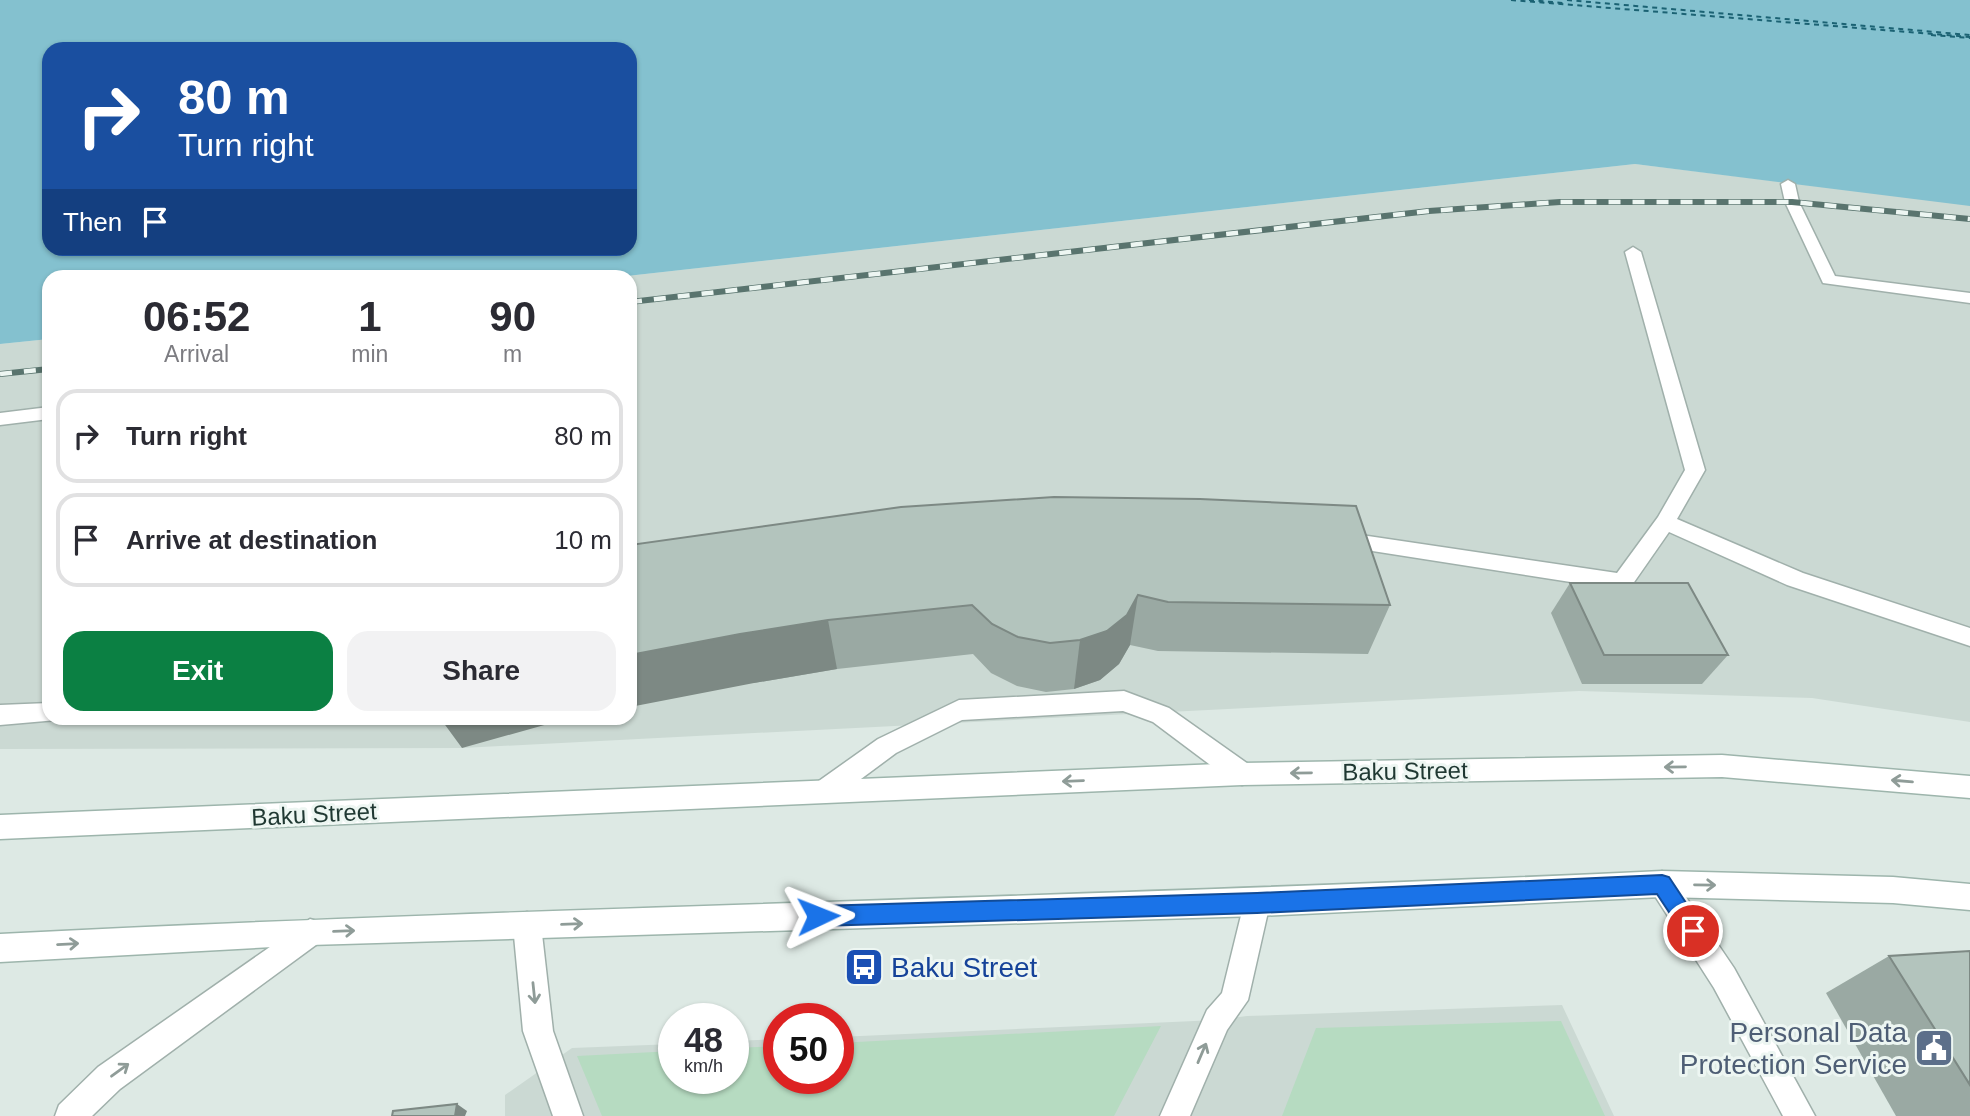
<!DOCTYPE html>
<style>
body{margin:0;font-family:Helvetica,sans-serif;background:#f2f2f3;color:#2b2b33;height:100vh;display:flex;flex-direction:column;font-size:26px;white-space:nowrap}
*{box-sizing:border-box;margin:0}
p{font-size:23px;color:#7c7c81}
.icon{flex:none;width:38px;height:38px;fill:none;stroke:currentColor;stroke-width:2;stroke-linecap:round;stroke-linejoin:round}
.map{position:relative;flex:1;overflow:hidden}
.panel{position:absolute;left:42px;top:270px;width:595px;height:455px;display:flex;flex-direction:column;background:#fff;border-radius:21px;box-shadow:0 2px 5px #0004}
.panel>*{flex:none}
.hud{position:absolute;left:42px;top:42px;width:595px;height:214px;border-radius:21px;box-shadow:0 2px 5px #0004;background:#1a4fa0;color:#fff;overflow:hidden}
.speed{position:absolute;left:658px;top:1003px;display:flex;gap:14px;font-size:35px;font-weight:700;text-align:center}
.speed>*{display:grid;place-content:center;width:91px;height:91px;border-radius:50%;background:#fff;box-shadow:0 2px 5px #0004;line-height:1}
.speed small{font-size:18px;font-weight:400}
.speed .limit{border:10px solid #d22;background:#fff;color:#111}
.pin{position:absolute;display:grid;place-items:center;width:60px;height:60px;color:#fff;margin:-30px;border:4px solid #fff;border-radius:50%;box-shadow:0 2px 7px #0007}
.me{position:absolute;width:77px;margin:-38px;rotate:88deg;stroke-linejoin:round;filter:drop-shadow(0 0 5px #0008)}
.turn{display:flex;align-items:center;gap:24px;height:147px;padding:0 21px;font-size:32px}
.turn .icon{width:91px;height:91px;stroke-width:2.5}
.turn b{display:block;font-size:49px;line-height:60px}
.then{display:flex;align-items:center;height:66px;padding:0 21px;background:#0003;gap:14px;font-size:26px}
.eta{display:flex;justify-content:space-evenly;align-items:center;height:119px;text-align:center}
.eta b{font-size:42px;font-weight:700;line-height:49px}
.primary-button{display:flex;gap:14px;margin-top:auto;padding:14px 21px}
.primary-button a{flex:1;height:80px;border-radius:21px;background:#0b8043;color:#fff;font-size:28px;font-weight:700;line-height:80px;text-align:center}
.primary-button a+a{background:#f2f2f3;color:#2b2b33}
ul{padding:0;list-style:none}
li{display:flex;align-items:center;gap:21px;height:94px;margin:0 14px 10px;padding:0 7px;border:4px solid #e1e1e2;border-radius:21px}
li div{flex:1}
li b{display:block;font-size:26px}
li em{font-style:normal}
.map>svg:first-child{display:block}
</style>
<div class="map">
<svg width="1970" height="1116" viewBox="0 0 1970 1116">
<rect width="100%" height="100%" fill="#dde9e4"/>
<g fill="#cbd9d3">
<polygon points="1635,164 1970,205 1970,722 1812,698 1579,691 462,748 0,749 0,344 49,339 49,718 630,718 630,276 627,276"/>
<polygon points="1562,1005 1614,1116 505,1116 505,1095 572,1048 674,1044 674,1078 733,1078 733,1041 779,1039 779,1078 838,1078 838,1037 1217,1020 1247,1016"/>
</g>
<g fill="#b6dbc1">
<polygon points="1561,1021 1605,1116 1282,1116 1316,1028"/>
<polygon points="1161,1026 1114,1116 602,1116 577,1056 674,1051 674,1078 733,1078 733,1048 779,1046 779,1078 838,1078 838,1043"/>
</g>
<path fill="#84c1cf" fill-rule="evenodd" d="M0 0H1970V206L1635 164 627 276H49V339L0 344ZM49 49H630V248H49Z"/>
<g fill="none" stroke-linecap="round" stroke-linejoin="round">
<g stroke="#1b6273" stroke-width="2" stroke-dasharray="5 4.5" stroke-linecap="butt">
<polyline points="1511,0 1970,37"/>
<polyline points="1529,0 1563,3"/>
<polyline points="1567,0 1970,35"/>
<polyline points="1931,35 1970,38"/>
</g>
<g stroke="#a0b0ab" stroke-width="3">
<g id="service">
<polygon points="1788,180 1795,184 1799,202 1835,276 1970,293 1970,303 1823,283 1785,202 1781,184"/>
<polygon points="1633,247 1641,252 1705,470 1677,519 1803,573 1970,628 1970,646 1787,585 1669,532 1630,588 1622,590 1334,545 1331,540 1334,535 1341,532 1617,573 1658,517 1685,470 1625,252"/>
<polygon points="49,407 49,419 0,425 0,413"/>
<polygon points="1124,691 1169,708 1251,766 1254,774 1251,782 1242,785 1233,782 1153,722 1123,711 962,720 896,753 834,799 825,802 816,799 813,791 816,783 878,739 959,700"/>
<polygon points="49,703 49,718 59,718 57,720 0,725 0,705"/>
<polygon points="1662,871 1671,875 1734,968 1815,1116 1783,1116 1714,988 1653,893 1649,884 1653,875"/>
<polygon points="1257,890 1267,894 1270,903 1248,1000 1227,1030 1190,1116 1160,1116 1207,1010 1222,993 1244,903 1247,894"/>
<polygon points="527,912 537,916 541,925 553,1031 583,1116 553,1116 523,1031 513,925 517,916"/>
<polygon points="310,919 320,922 324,932 320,942 120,1089 92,1116 55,1116 59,1105 98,1067"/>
</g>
</g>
<g stroke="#9db5ac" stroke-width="3">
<g id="secondary">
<polygon points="1722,755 1970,776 1970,798 1722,777 1242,785 0,839 0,815 1242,763"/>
<path d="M1662 871 1893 877 1970 884V910L1893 903 1662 897 1257 916 310 945 0 962V934C554 906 1108 897 1662 871Z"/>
</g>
</g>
<use href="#service" fill="#fff" fill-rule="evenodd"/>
<use href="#secondary" fill="#fff" fill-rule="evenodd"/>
<g stroke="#59746e" stroke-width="6">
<g id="rail">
<polyline points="630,302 1429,211 1560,202 1792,202 1970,219"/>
<polyline points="0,374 49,369"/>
</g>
</g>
<use href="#rail" stroke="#edf6f2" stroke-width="4.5" stroke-dasharray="12" stroke-linecap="butt"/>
</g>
<g fill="#9aa9a3">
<polygon points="630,545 1390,605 1368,654 1158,651 1130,645 1119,664 1100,680 1074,689 1046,692 1017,686 991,673 973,654 837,669 754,683"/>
<polygon points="1570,583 1728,655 1702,684 1582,684 1551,613"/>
<polygon points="1970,951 1970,1116 1896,1116 1826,993 1889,956"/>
</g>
<g fill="#7d8984">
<polygon points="1138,595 1130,645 1119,664 1100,680 1074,689 1080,640"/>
<polygon points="828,620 837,669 754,683 630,707 630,655 740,634"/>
<polygon points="440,718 579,718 555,722 462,748"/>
<polygon points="457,1104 467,1111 465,1116 455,1116"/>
</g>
<g fill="#b3c4bd" stroke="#7d8984" stroke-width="2">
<polygon points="1054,497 1200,499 1356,506 1390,605 1168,602 1138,595 1127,615 1107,631 1080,640 1050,643 1018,637 992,624 972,605 828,620 740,634 630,655 630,545 901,507"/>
<polygon points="1570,583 1688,583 1728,655 1604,655"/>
<polygon points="1970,951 1970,1085 1889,956"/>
<polygon points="457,1104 455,1116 392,1116 393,1111"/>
</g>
<defs><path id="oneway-shaft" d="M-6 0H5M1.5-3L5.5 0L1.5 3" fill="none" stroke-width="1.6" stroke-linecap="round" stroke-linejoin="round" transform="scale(1.75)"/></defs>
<g stroke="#8f9c98">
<use href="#oneway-shaft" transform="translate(1675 767) rotate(179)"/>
<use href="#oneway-shaft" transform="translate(1301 773) rotate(179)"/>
<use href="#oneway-shaft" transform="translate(1073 781) rotate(178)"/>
<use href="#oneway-shaft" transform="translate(1902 781) rotate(-175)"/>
<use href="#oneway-shaft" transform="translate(1705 885) rotate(1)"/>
<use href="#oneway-shaft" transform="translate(572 924) rotate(-2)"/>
<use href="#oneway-shaft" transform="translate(344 931) rotate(-2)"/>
<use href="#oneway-shaft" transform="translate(68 944) rotate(-3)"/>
<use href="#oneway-shaft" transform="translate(534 993) rotate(84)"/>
<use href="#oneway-shaft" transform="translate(1202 1053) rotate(-67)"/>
<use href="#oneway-shaft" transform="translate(120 1070) rotate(-36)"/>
</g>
<polygon fill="#1a73e8" stroke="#114b97" stroke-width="2" points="1662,875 1669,877 1700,924 1704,931 1700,938 1693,941 1686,938 1657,894 1257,913 818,926 811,923 808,916 811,909 818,906 1257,893"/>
<defs>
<g id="bus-square" transform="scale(2.0125)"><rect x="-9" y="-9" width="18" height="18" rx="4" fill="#1a4fb4" stroke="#edf6f2"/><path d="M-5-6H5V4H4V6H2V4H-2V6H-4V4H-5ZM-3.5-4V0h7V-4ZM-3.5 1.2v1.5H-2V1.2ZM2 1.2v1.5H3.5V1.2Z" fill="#fff"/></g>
<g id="civic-square" transform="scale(2.0125)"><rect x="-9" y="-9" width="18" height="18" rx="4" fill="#5c6f8a" stroke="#edf6f2"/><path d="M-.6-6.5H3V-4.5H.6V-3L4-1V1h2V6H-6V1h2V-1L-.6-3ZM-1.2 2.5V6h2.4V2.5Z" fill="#fff"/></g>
</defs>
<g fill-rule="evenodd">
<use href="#bus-square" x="864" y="967"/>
<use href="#civic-square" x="1934" y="1048"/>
</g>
<g text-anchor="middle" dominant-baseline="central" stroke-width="6" stroke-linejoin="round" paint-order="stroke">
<g font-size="24" fill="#1f3832" stroke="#edf6f2">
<text transform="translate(1405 771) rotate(-1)">Baku Street</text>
<text transform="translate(314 814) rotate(-3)">Baku Street</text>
</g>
<g font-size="28" fill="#164399" stroke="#edf6f2" text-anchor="start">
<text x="891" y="967">Baku Street</text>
</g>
<g font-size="28" fill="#4e5e75" stroke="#edf6f2" text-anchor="end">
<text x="1907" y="1032">Personal Data<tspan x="1907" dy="32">Protection Service</tspan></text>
</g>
</g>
</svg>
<div class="speed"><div>48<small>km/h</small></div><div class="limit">50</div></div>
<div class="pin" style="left:1693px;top:931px;background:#d93025"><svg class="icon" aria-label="arrive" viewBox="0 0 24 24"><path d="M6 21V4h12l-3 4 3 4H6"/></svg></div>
<svg class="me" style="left:818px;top:916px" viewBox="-20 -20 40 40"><path d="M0-17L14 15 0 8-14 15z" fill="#1a73e8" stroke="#fff" stroke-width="4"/></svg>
<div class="hud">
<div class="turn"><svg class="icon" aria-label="right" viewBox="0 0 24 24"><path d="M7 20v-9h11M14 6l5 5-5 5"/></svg><div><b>80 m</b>Turn right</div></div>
<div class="then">Then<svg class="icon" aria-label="arrive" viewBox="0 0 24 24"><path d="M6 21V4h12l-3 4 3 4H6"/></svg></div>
</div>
<section class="panel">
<div class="eta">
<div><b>06:52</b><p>Arrival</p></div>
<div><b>1</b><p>min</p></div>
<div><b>90</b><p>m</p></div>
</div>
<ul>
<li><svg class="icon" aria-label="right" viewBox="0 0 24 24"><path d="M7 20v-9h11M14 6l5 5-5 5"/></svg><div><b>Turn right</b></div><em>80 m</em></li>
<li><svg class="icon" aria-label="arrive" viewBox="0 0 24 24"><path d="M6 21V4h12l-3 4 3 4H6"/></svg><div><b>Arrive at destination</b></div><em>10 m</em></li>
</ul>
<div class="primary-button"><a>Exit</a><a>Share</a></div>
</section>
</div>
